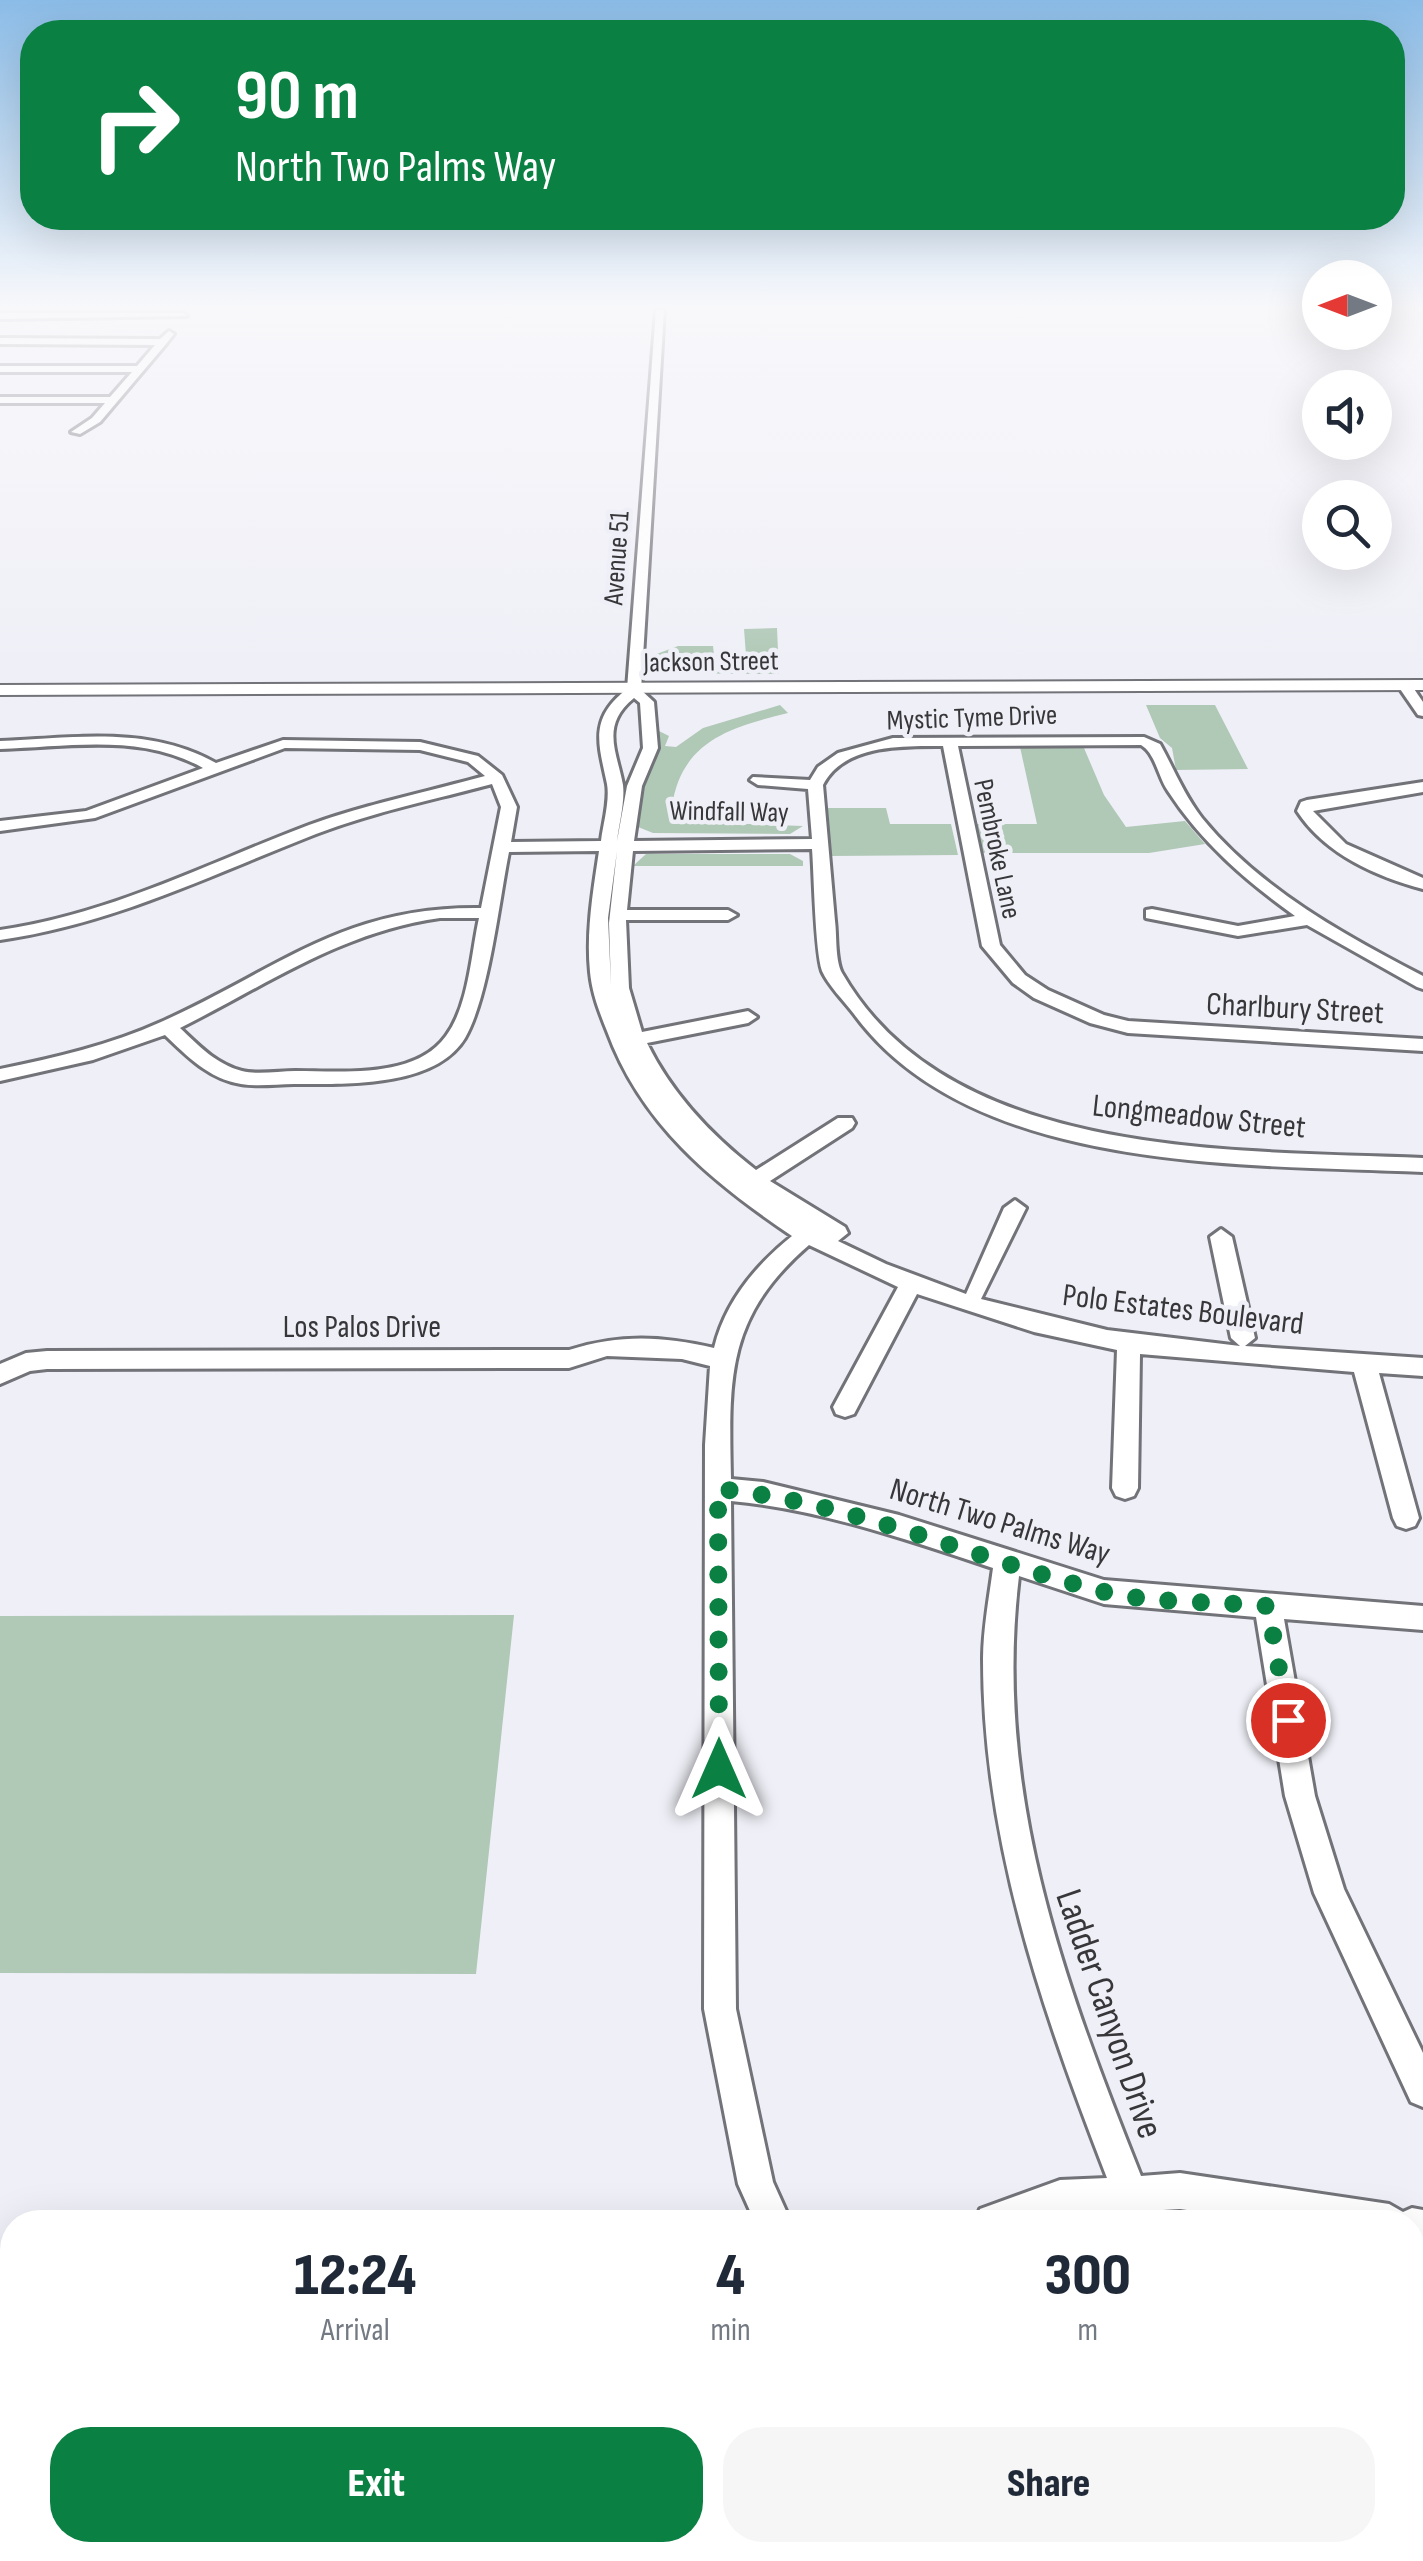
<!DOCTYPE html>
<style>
body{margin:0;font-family:"Sofia Sans Condensed",sans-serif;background:#f6f6f7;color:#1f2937;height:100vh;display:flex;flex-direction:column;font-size:38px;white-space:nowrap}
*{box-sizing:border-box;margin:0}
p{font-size:32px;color:#747a83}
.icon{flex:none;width:55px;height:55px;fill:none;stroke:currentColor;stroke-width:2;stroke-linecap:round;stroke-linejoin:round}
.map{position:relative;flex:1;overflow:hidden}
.details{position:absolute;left:0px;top:2210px;width:1425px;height:352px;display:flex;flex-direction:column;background:#fff;border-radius:40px 40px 0 0;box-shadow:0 10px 40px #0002}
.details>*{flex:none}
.banner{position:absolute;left:20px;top:20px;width:1385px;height:210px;border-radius:40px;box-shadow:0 10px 40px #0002;background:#0b8043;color:#fff;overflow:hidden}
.needle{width:65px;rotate:270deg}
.buttons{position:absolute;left:1302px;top:260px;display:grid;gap:20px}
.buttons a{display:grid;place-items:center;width:90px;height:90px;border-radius:50%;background:#fff;box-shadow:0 10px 40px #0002;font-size:50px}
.pin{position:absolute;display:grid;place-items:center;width:85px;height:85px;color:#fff;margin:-42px;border:5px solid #fff;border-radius:50%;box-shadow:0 2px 10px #0007}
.me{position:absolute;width:110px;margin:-55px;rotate:0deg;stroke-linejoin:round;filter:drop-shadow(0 0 8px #0008)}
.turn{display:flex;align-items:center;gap:35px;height:210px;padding:0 50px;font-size:45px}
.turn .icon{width:130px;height:130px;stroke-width:2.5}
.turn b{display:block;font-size:70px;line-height:85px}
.eta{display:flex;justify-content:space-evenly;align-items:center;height:170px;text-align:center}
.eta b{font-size:60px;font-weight:800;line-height:70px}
.button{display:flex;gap:20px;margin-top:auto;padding:20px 50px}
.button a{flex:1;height:115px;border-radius:40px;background:#0b8043;color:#fff;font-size:40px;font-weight:800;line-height:115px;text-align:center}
.button a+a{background:#f6f6f7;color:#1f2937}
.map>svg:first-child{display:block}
</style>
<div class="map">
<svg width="1423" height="2561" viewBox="0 0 1423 2561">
<rect width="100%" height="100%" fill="#efeff7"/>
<g fill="#b0c8b6">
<polygon points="777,628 779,674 644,673 646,658 678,646 713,646 714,655 746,655 744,629"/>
<path d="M780 705 788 713C732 727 682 740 672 806L677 816 693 822 803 826 790 834 653 833 638 827 641 791 655 762 659 731 669 736 665 746 676 747 703 728Z"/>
<polygon points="1146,705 1215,705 1248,769 1176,770 1172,748 1160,738"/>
<polygon points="1128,746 1136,748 1084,748 1104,795 1126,827 1185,821 1205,844 1149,853 983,853 976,824 1037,824 1020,747"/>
<polygon points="827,808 886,808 890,824 951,824 958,855 831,856"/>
<polygon points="646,854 790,854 803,861 803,866 633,866"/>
<polygon points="514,1615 476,1974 0,1973 0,1616"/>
<polygon points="1413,2489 1423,2489 1423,2561 0,2561 0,2503 12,2502 12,2550 1412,2550"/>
</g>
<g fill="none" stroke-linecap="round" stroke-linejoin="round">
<g stroke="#727279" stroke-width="6">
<g id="minor">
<path d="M656 310H664L641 690 654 702 658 748 642 786 634 841 812 839 808 789 758 785 750 780 753 777 810 780 818 767 838 753 893 738 1144 737 1160 744C1174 769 1184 795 1202 818 1259 888 1344 935 1423 976V989L1417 987 1307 925 1238 936 1146 918V910L1152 909 1238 926 1295 916C1245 880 1202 843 1168 791 1158 777 1156 754 1141 745L958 746 1000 945 1025 975 1048 990 1104 1015 1128 1021 1423 1039V1051L1128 1033 1090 1023 1034 998 1013 983 982 946 943 746C903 746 844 744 823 785 827 830 831 876 835 921 837 936 835 960 842 973 950 1161 1235 1150 1423 1158V1172C1245 1164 971 1174 854 1014 844 1001 828 985 822 971 815 951 814 875 812 849L633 851 627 910H728L737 915 728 920H626L629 988 642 1032 748 1011 757 1017 748 1023 647 1043C672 1094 711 1135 756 1170L838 1118H852L855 1123 852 1128 770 1181 845 1227 848 1233 838 1241 886 1264 966 1294 1004 1208 1015 1200 1026 1208 981 1299 1107 1330 1240 1346 1231 1338 1210 1237 1221 1229 1232 1237 1255 1338 1245 1346 1423 1358V1376L1379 1373 1419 1518 1415 1526 1406 1529 1397 1526 1393 1518 1354 1372 1140 1354 1138 1488 1134 1496 1125 1499 1116 1496 1112 1488 1117 1350 1034 1332 917 1294 854 1414 845 1417 836 1414 833 1407 898 1287 809 1245C726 1317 729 1377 731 1479L763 1482 899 1515 1104 1580 1423 1606V1630L1284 1619 1315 1796 1344 1889 1423 2053V2107L1411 2102 1314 1893 1285 1796 1256 1617 1104 1604 1019 1576C993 1790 1063 1980 1141 2176L1180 2173 1389 2204 1403 2212 1412 2208 1423 2210V2246L1412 2244V2222H1272L1180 2209 1060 2216 1041 2222H975L980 2209 1060 2180 1107 2178C1042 2010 983 1841 983 1659 983 1629 989 1598 993 1568 908 1540 820 1509 731 1501L736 2009 773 2182 791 2222H755L738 2184 704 2009 705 1445 710 1366 682 1359 607 1356 569 1368 47 1369 30 1371 0 1384V1364L26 1353 47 1351 569 1350C620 1334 662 1336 714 1348 725 1302 756 1265 792 1236 712 1182 641 1124 607 1031 599 1011 592 993 590 972 586 932 593 891 599 851L509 852C499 902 489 996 465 1038 435 1088 344 1084 294 1084 277 1084 258 1087 241 1084 209 1079 187 1056 165 1035L93 1060 0 1081V1069C55 1058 110 1045 161 1022 279 969 343 906 481 908L501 807 492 784C433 800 373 812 316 834 211 875 113 924 0 940V930C111 914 206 864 309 825 367 804 427 792 485 776L468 762 420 750 285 748 95 818 0 831V821L86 811 203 768C141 733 68 747 0 749V741C74 738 149 725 216 763L283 740 420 742 478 756 502 775 517 807 511 842 601 841C603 824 610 801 607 784 599 745 588 719 627 689ZM634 698 640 703 643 748 627 786 617 841C619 824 625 802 623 785 617 752 600 725 634 698ZM617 851 609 923 611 986 608 918ZM440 918H479C471 954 469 1005 446 1036 415 1079 342 1071 295 1071 279 1071 258 1075 242 1071 216 1064 199 1046 180 1028 268 984 341 932 440 918Z"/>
<polygon points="0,313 183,313 187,316 0,319"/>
<polygon points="169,331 174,334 166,344 100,422 80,434 71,432 92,418 105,403 0,403 0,397 110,397 132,372 0,372 0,366 137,366 155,345 0,344 0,338 160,339"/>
<polygon points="1400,683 1410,683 1423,702 1423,716 1418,715 1398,686"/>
<path d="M1423 782V792L1313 811 1346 844 1423 878V889C1375 876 1325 854 1297 811L1301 802 1307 800Z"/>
<polygon points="947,2550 990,2550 994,2561 951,2561"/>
</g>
</g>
<g stroke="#727279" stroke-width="4">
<polygon id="major" points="1423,680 1423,690 0,695 0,685"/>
</g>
<use href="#minor" fill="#fff" fill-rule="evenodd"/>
<use href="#major" fill="#fff" fill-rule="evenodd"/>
</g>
<linearGradient id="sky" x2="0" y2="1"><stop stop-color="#8bbce7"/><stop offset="0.46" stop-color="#f8f8fb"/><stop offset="1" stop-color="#f8f8fb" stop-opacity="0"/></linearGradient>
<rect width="1423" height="668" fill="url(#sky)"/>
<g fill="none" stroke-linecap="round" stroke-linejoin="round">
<path stroke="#0b8043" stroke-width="18" stroke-dasharray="0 32.4" d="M719 1769 718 1489C852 1502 972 1558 1101 1591 1150 1604 1217 1601 1268 1606L1288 1720"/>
</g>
<g text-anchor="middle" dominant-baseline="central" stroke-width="9" stroke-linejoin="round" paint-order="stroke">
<g font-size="28" fill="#37373a" stroke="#efeff7">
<text transform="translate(617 558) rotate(-86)">Avenue 51</text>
<text transform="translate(711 662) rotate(-1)">Jackson Street</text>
<text transform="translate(972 718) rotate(-2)">Mystic Tyme Drive</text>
<text transform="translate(729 812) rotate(1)">Windfall Way</text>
<text transform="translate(997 849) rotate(78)">Pembroke Lane</text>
</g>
<g font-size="32" fill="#37373a" stroke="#efeff7">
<text transform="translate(1295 1009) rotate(3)">Charlbury Street</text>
<text transform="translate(1199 1117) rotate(6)">Longmeadow Street</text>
<text transform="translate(1183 1310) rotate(7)">Polo Estates Boulevard</text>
<text x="362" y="1327">Los Palos Drive</text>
<text transform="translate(1000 1522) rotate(17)">North Two Palms Way</text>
</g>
<g font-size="38" fill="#37373a" stroke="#efeff7">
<text transform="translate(1109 2014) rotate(71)">Ladder Canyon Drive</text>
</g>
</g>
</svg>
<div class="buttons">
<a><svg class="needle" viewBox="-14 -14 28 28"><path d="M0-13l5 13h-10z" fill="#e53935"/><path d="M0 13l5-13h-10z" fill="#747a83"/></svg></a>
<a><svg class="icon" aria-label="sound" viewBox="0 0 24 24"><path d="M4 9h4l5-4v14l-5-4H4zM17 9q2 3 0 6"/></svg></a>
<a><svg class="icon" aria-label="search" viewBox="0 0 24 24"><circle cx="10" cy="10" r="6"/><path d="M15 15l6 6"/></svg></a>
</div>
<div class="pin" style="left:1288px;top:1720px;background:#d93025"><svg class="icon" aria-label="arrive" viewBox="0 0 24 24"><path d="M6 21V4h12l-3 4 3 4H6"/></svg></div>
<svg class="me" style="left:719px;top:1769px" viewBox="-20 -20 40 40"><path d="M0-17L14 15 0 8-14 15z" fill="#0b8043" stroke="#fff" stroke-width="4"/></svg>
<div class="banner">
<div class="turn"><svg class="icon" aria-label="right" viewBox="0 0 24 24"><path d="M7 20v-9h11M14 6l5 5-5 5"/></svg><div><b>90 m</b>North Two Palms Way</div></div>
</div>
<section class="details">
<div class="eta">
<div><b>12:24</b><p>Arrival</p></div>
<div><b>4</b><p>min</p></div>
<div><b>300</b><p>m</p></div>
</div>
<div class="button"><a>Exit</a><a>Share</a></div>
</section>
</div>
